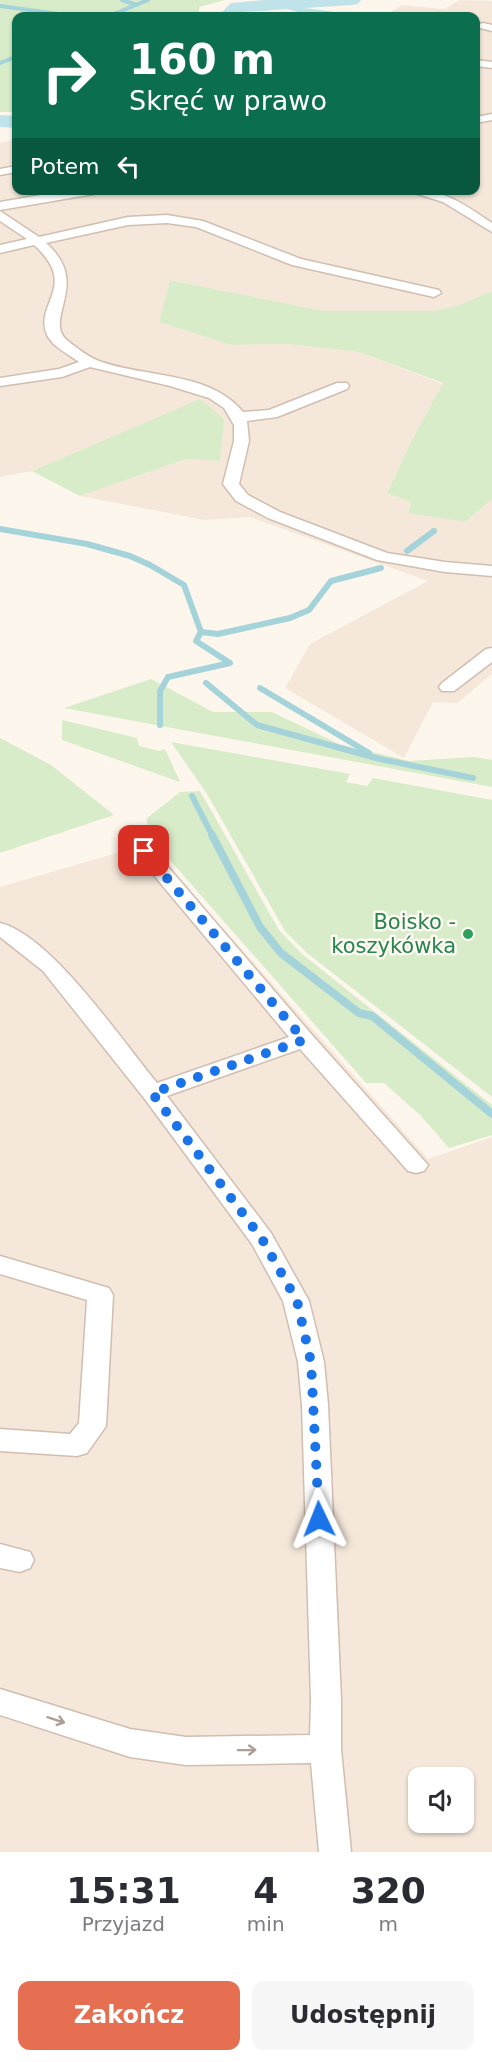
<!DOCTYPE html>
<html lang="pl">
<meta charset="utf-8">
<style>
body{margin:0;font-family:"DejaVu Sans",sans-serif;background:#f7f7f7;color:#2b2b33;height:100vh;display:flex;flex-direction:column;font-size:22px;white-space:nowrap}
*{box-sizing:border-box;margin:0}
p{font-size:20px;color:#7c7c81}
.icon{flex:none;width:33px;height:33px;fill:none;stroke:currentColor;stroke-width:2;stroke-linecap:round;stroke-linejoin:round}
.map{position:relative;height:1852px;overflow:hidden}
.panel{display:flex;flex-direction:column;background:#fff;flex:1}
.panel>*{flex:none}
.guide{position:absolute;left:12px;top:12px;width:468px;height:183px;border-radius:12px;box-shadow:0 2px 4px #0004;background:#0b6e4f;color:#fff;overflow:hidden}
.controls{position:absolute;left:408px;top:1767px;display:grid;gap:12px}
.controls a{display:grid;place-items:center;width:66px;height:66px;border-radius:12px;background:#fff;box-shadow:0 2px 4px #0004;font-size:30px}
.pin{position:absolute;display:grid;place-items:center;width:51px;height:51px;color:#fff;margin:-26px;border-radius:12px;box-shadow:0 3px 9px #0006}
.me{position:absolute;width:66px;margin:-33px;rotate:358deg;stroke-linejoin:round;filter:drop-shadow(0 0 4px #0008)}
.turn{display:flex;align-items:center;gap:21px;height:126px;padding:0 18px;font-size:27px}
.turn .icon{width:78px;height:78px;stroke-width:2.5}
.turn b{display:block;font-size:42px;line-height:51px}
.then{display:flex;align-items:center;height:57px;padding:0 18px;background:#0003;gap:12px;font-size:22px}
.eta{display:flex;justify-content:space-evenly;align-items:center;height:102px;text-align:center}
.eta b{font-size:36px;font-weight:600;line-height:42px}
.primary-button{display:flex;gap:12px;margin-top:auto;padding:12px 18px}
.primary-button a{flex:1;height:69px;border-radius:12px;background:#e76f51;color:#fff;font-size:24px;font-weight:600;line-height:69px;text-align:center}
.primary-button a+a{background:#f7f7f7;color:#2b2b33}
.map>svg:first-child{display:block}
</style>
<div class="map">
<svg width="492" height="1852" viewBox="0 0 492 1852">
<rect width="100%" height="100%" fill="#fdf6ec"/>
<g fill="#f5e8da" fill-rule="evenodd">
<polygon points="460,0 492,1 492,291 459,305 434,311 324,311 170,280 159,322 231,345 287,344 359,352 443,384 410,444 387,492 411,502 408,512 465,522 492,499 492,674 457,703 433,702 404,758 285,688 310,644 428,581 250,517 205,520 80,496 186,459 219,461 201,399 32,471 0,477 0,143 16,140 16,190 476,190 476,16 385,16 402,5 444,9"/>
<path d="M148 844 428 1159 492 1137V1852H0V887ZM418 1778H464V1822H418Z"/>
</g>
<g fill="#d8ecc9">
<polygon points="0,0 225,0 199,7 199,16 16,16 16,112 0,112"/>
<polygon points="170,280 324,311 434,311 459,305 492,291 492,499 465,522 408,513 411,502 387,493 410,444 443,383 359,352 287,344 231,345 159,322"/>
<polygon points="200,399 224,419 220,461 186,459 80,496 32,471"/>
<polygon points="151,679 213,712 272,712 339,744 409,761 474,757 492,760 492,787 64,708"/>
<polygon points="62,720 137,738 139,746 159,751 165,749 180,782 62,740"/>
<polygon points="0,738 51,765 114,815 0,853"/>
<polygon points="171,742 350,774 346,782 367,786 373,778 492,800 492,1097 307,953 285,931 207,794"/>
<polygon points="200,791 279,930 302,954 492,1105 492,1135 449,1148 420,1115 384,1083 366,1083 155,843 146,819 180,792"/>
</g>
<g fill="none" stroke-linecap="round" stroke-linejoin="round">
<g stroke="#a5d3da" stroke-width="4">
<polyline points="122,0 137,5"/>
<polyline points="0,6 73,16"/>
<polyline points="109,16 148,0"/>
<polyline points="0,63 16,57"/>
</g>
<g stroke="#a5d3da" stroke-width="6">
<polyline points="0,529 87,544 130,556 150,565 184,585 201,632"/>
<polyline points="407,551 434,531"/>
<polyline points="201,632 218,634 290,618 309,610 331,581 381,568"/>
<polyline points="206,683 257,725 380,759 473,778"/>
<polyline points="260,688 369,753"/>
<polyline points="160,725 160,691 168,677 230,663 196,641 201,632"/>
<polyline points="192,796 213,837"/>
</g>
<polyline stroke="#a5d3da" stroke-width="8" points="212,835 260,927 281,953 359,1013 372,1016 492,1114"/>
<polygon fill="#bfe3e8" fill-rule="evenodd" points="276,0 306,8 341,13 346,16 305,14 272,5 272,1"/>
<g fill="#bfe3e8" fill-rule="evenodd">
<polygon points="264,0 361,0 358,4 352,5 242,12 243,16 225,16 223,11 231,3"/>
<polygon points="0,115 16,116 16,128 0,127"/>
</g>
<g stroke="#d1beb0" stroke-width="3">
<g id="minor">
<polygon points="483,23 492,25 492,31 480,28 480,24"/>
<polygon points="476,60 492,62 492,68 476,66"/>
<polygon points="492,114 492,120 476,123 476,117"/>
<polygon points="16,166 16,172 0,175 0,169"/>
<polygon points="70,190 100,190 94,194 0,210 0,202"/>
<path d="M405 190C446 190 459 201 492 223V232L443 202Z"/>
<path d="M0 211 39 237 128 217 167 215 203 221 301 259 439 290 441 293 434 297 292 265 196 227 167 223 128 225 46 243C93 284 41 320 68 341 77 348 88 357 99 361 145 378 210 371 243 412L269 410 337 383H347L349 386 347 389 277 417 247 421 249 441 239 484 248 495 280 512 387 553 445 562 492 566V576L445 572 377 560 268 518 236 501 223 484 234 441V425L224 408 209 398 170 386 90 367 62 377 0 386V378L59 369 79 362C68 354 53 347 47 335 33 304 80 286 34 245L0 253V245L27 239 0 221Z"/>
<polygon points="492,648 492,662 454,691 442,691 439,687 442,683 486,649"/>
<path d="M144 845 151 847 312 1035 428 1165 424 1171 416 1173 408 1171 300 1049 167 1096 271 1233 309 1301 324 1362 328 1405 341 1700V1749L351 1852H319L311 1763 186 1765 130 1757 0 1715V1689L130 1729 186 1737 310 1735 311 1700 302 1405 298 1362 283 1301 252 1244 144 1098 43 971 0 937V923C51 935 122 1041 157 1083L289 1037 137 855 134 851 137 847Z"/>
<polygon points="0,1256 109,1288 113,1295 106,1426 87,1453 77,1456 0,1451 0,1429 70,1434 79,1423 87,1300 0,1274"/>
<polygon points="0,1544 30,1552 34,1560 30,1568 20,1572 0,1568"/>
</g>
</g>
<use href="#minor" fill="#fff" fill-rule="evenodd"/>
</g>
<defs><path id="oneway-shaft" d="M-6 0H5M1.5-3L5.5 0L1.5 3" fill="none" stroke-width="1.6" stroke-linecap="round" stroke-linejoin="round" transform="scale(1.5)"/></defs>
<g stroke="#af9d94">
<use href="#oneway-shaft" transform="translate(56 1720) rotate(18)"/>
<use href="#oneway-shaft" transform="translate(247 1750) rotate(-1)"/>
</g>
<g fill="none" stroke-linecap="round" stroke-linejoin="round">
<polyline stroke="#1a73e8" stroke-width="10" stroke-dasharray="0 18" points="144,851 304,1040 152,1093 262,1239 297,1301 311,1362 319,1519"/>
</g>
<circle fill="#2e9e5b" stroke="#fffaf3" stroke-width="2" cx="468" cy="934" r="6"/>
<g text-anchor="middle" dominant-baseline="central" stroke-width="5" stroke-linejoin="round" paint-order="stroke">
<g font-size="21" fill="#27864d" stroke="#fffaf3" text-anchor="end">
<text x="456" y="922">Boisko -<tspan x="456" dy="24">koszykówka</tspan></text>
</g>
</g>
</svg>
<div class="controls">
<a><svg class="icon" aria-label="sound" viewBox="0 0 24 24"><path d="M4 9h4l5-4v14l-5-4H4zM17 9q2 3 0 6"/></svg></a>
</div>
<div class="pin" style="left:144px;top:851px;background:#d93025"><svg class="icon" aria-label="arrive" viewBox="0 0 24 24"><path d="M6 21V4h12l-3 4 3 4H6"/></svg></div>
<svg class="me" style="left:319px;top:1519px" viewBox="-20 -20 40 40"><path d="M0-17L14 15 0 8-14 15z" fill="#1a73e8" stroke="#fff" stroke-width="4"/></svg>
<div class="guide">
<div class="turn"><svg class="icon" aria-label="right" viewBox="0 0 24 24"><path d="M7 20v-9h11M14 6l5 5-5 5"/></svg><div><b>160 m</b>Skręć w prawo</div></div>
<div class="then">Potem<svg class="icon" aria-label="left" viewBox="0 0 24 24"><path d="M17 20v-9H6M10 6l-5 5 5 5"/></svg></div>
</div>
</div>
<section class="panel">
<div class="eta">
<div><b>15:31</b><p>Przyjazd</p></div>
<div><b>4</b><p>min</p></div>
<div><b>320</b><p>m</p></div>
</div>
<div class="primary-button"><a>Zakończ</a><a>Udostępnij</a></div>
</section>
